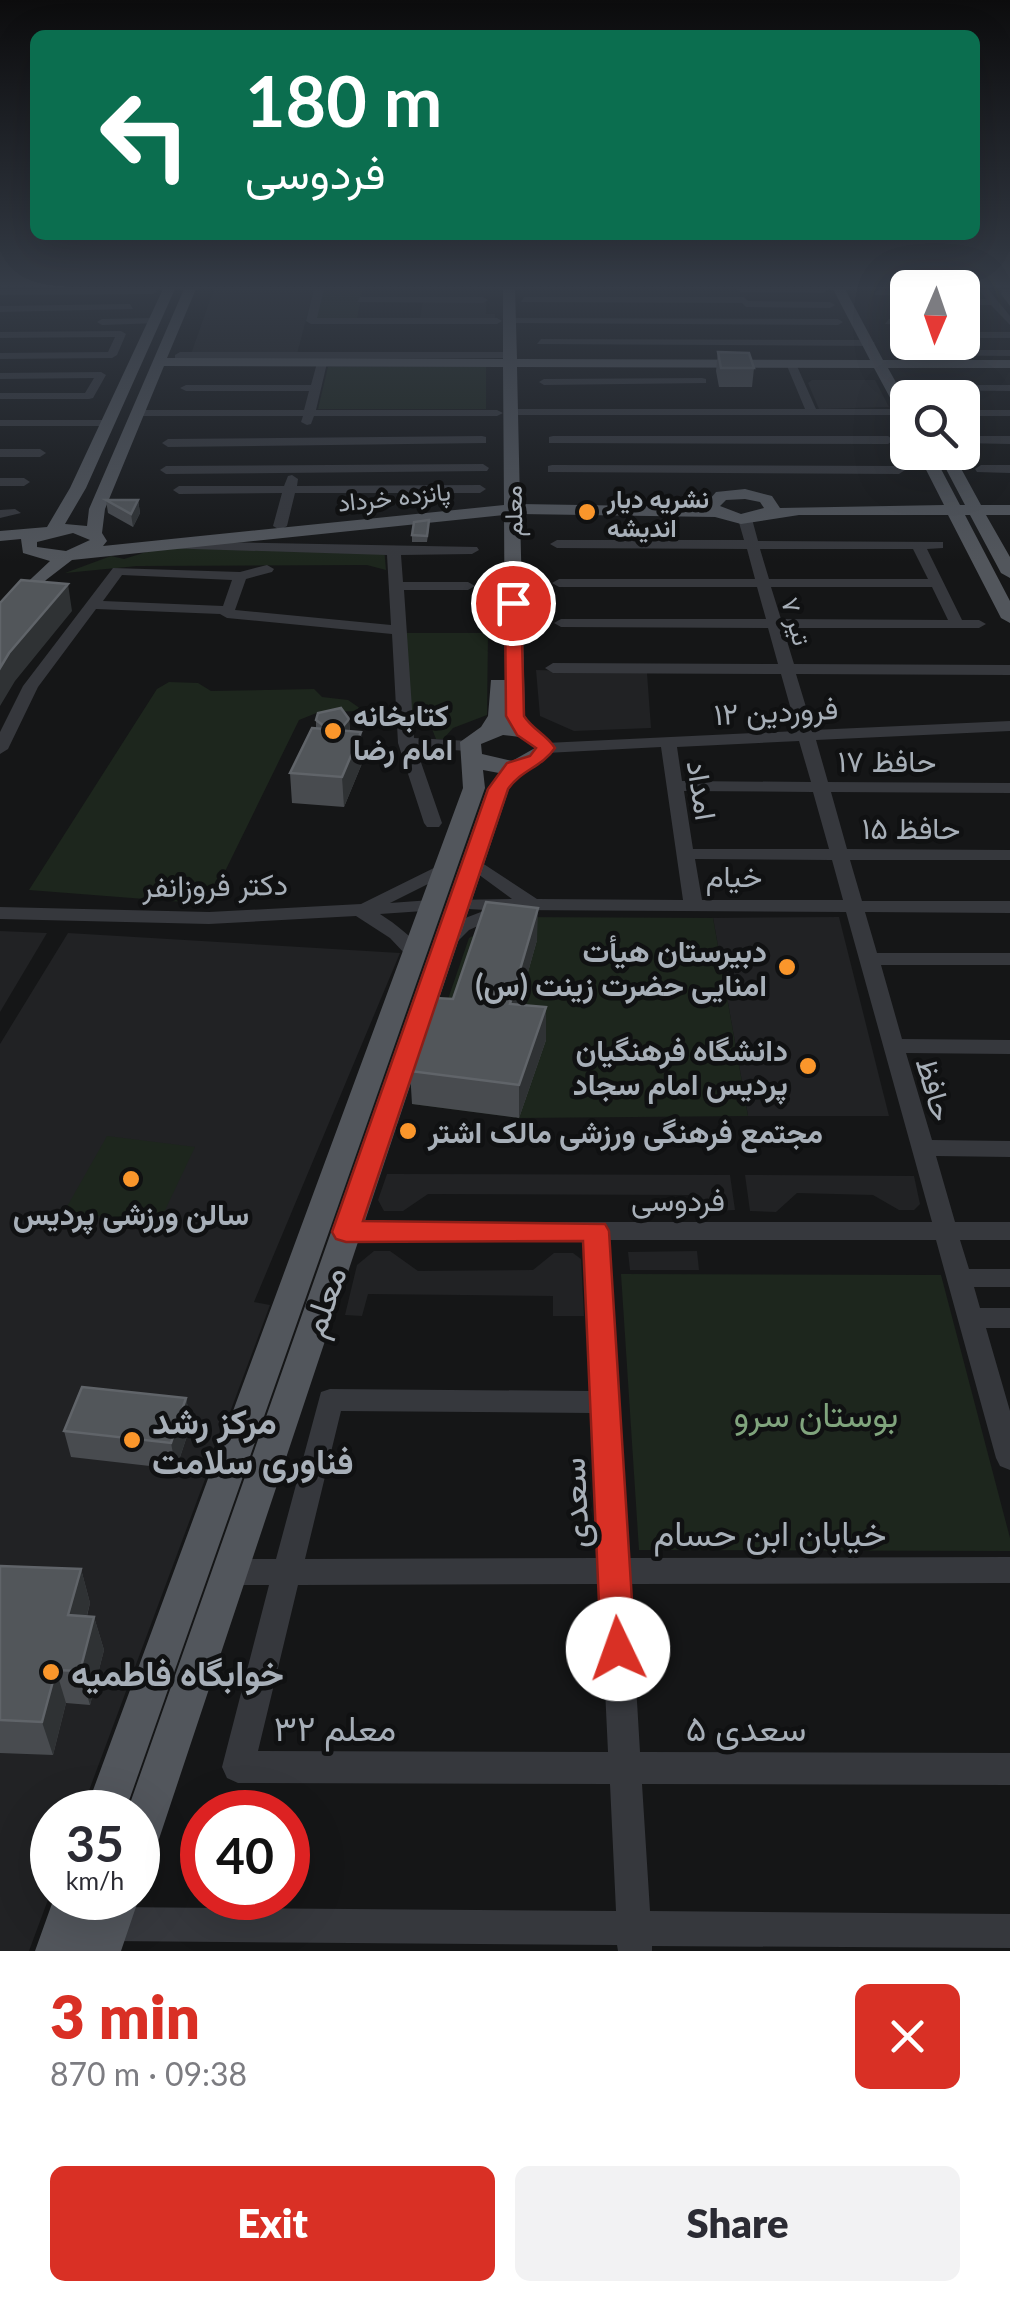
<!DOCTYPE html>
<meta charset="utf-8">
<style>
body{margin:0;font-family:Lato,Vazirmatn,sans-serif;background:#f2f2f3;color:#2b2b33;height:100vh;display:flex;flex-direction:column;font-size:38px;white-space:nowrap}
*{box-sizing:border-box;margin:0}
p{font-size:32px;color:#7c7c81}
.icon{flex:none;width:55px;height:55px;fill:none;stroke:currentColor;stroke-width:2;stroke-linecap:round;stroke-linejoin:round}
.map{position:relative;height:1951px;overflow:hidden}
.sheet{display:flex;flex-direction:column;background:#fff;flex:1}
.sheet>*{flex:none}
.guide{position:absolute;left:30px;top:30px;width:950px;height:210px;border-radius:15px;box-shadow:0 10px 40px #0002;background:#0b6e4f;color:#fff;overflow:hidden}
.needle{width:65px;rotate:182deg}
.fabs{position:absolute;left:890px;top:270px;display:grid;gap:20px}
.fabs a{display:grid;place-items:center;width:90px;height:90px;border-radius:15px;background:#fff;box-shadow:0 10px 40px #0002;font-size:50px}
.speed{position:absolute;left:30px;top:1790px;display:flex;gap:20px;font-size:50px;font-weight:700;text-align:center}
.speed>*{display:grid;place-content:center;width:130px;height:130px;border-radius:50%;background:#fff;box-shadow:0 10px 40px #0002;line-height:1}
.speed small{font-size:25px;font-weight:400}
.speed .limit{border:15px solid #d22;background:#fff;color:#111}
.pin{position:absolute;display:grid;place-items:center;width:85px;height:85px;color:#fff;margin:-42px;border:5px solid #fff;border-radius:50%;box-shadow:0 2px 10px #0007}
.me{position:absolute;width:110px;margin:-55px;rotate:357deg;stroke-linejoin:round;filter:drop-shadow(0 0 8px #0008)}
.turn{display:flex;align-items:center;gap:35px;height:210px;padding:0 50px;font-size:45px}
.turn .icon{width:130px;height:130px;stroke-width:2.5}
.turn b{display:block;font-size:70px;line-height:85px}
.round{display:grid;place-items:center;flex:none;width:105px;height:105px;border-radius:15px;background:#f2f2f3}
.head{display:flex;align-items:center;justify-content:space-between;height:170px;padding:0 50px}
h1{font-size:60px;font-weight:800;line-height:75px;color:#d93025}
.primary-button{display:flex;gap:20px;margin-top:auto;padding:20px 50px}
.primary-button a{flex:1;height:115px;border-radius:15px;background:#d93025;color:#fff;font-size:40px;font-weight:800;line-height:115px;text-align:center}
.primary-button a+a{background:#f2f2f3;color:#2b2b33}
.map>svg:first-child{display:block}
</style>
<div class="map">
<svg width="1010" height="1951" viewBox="0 0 1010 1951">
<rect width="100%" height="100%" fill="#151617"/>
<g fill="#212224">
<polygon points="214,289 314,289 297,354 191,354"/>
<polygon points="423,301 486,301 486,314 495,314 495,318 420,318"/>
<polygon points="812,380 875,380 889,407 819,409 808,383"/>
<polygon points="536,670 647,673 651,728 574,731 540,716"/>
<polygon points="839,917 889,1116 748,1116 713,918"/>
<polygon points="0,931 47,933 0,1012"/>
<polygon points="68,933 400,953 254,1302 270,1305 81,1812 52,1812 52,1889 29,1951 0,1951 0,1044"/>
<polygon points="387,1174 730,1175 735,1210 713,1211 691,1195 428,1194 403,1211 384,1211 378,1200"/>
<polygon points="745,1175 914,1176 920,1204 914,1210 899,1210 873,1195 797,1193 776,1212 750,1211"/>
<polygon points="374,1251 390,1251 418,1271 533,1270 554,1253 573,1253 581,1259 584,1316 553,1316 553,1296 368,1294 362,1316 345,1315 357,1265"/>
<polygon points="697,1251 699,1270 630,1270 628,1252"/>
</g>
<g fill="#1d261d">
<polygon points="322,289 363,289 357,318 316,318"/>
<polygon points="328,367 486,367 486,409 318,409"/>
<polygon points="384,547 386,570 367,565 137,566 65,573 111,556 124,559 159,548"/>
<polygon points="402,633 488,633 487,715 453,728 443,739 436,739 432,729 407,717"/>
<polygon points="169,682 198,683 211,691 314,689 322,697 348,700 364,711 319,712 299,720 209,904 29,890 157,689"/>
<polygon points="510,917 713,918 748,1116 519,1118 412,1104 469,938"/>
<polygon points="107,1136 195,1147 159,1223 64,1212"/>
<polygon points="621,1274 941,1275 1010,1538 1010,1551 639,1550"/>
</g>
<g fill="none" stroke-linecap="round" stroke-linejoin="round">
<g fill="#36383d" fill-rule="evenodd">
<polygon points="0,289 155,289 158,291 153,294 0,295"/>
<polygon points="314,289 324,289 317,318 497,318 502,321 497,324 311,324 306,321"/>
<polygon points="736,289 827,289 828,290 823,293 741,292"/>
<polygon points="978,289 988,289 1010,316 1010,325 991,305 962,305 962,299 986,299"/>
<polygon points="877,290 908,290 908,296 874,295"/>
<polygon points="360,297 483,297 488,300 483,303 357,302"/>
<polygon points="524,297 744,297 748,301 830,302 835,305 830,308 746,307 742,303 521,302"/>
<polygon points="130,304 133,309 0,312 0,306"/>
<polygon points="154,318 158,323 102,325 97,322 102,319"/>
<polygon points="509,318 838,319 843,322 838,325 505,323"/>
<polygon points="889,319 908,319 908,325 885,324"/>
<polygon points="121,331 126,334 117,355 112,358 0,359 0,353 108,352 115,337 0,338 0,332"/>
<rect x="962" y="332" width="48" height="6"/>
<polygon points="541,339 870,340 875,343 870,346 537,344"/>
<polygon points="920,350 1010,350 1010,356 916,355 916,351"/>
<polygon points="180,352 510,352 515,355 510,358 175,360 175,355"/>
<polygon points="322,360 327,363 316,410 497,410 503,413 497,416 314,416 311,424 307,425 301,422 303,416 138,416 132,413 138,410 304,410 309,391 186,391 180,388 186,385 311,385 317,363"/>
<polygon points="792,363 797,366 816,409 905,409 908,415 510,415 504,412 510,409 805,409 787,366"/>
<polygon points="0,373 101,372 106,375 93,398 89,399 0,399 0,393 85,393 94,378 0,379"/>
<polygon points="702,378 706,379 706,383 544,385 539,382 544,379"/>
<polygon points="933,385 1010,385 1010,391 929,390 929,386"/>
<rect x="962" y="410" width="48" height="6"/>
<polygon points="0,420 107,420 113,423 107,426 0,426"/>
<polygon points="482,436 486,437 486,443 168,447 162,443 168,439"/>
<polygon points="553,436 888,436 894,440 888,444 549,443 549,437"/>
<polygon points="966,436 1010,436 1010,444 962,443 962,437"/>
<polygon points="0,449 40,449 46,453 40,457 0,457"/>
<polygon points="483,464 489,468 487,471 166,474 160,470 166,466"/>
<polygon points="552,465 899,466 905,470 899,474 548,472 548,466"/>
<polygon points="981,465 1010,465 1010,473 977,472 975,469"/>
<polygon points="292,475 298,479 297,486 480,485 486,489 480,493 295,493 287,526 280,530 273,526 282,493 179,494 173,490 179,486 284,486 288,476"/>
<polygon points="0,478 24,478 30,482 24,486 0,486"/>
<polygon points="0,510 15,509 21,513 0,518"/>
<path d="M745 515 752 519 758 541 943 542V548L927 549 962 620H979L986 624 979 628H783L794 664 1010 665V675L796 674 813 730 1010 721V731L816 740 828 782 1010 783V793L831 792 847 849 1010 850V860H850L862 901H1010V913L865 912 877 953H1010V965H881L902 1039 1010 1040V1054L906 1053 932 1140 1010 1141V1157L936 1156 955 1222H1010V1240H960L969 1269H1010V1287H974L980 1308H1010V1328H986L1010 1411V1470L1000 1466 996 1458 936 1240H608L628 1558 1010 1557V1583L630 1584 640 1752 1010 1753V1785L642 1784 650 1911 1010 1914V1948L652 1946V1951H618L617 1945 109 1941 97 1936 92 1924 97 1912 109 1907 616 1911 610 1784 238 1783 227 1778 222 1767 269 1585H229L219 1581 214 1572 219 1563 229 1559H276L321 1392 330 1389 591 1391 584 1240H346L338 1237 334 1231 338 1225 346 1222H932L846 912 514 910 469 930 452 947 445 949 435 943 455 922 486 910 451 908 449 904 451 900 512 899 467 866 464 862 467 858 473 857 537 899 683 900 661 747 546 753 538 748 546 743 797 731 781 674 553 673 545 668 553 663 778 664 768 628 561 627 554 623 561 619H766L757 587H559L552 583 559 579H755L747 549 557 548 550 544 557 540H744L738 519ZM760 549H913L928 579H769ZM771 587H932L948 620 781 619ZM799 741 811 782 682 781 677 747ZM684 791 813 792 829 849H693ZM695 859 832 860 843 900H702ZM341 1411 592 1413 599 1558 305 1559ZM600 1584 608 1752 258 1751 298 1585Z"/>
<path d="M167 541 477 547 479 550 472 554 401 555 403 582H468L475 586 468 590H404L414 738 469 741 477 746 469 751 416 748 442 823 439 827H427L424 823 398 743 392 634 227 618 220 614 96 609 38 687 8 749 0 754V732L23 686 113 568 240 572 267 565 274 569 272 572 246 579 235 610 391 625 387 555 162 548V542ZM122 575 232 580 223 606 103 601Z"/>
<path d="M444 863 450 865 453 869 450 873 390 903 431 900 440 906 438 910 380 914C397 925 411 936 424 952L414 958 407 956 390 938 356 916 209 924 0 919V907L209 912 361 904Z"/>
</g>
<g fill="#52565c" fill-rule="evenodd">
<path d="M163 289H175L86 488 65 524 87 526 89 509 184 289H196L167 358 503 359V289H515L517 359 870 360 833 289H845L883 360H1010V368H888L908 404V422L901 418 874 368 517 367 520 504 703 507 716 492 745 489 772 496 780 508 944 505 917 452H932L960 505H965L937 452H952L981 505H1010V515H986L1010 557V578L1001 573 970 515H965L1010 601V623L1001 618 948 515H799L741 524 715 517 520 514 525 716C533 730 547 734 556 748 542 767 522 770 509 789L159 1839 153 1854 138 1860V1812H127L487 789 499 773 483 770 485 788 125 1812H85L463 788 460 742 481 727 488 716 491 680H505L504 515 72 560 46 580 6 623 0 624V608L50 561 23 553 21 539 0 541V531L47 527 70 488ZM164 366 503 367 504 505 103 546 107 541 102 533 105 509ZM745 499 760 502 764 508 741 514 720 506 726 500ZM73 533 90 540 66 551 37 547V542ZM503 735 520 737 535 748 512 761 482 754 481 744Z"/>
<polygon points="138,1894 139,1898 121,1951 35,1951 54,1898 96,1898 93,1907 97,1898 138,1898"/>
</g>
</g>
<g fill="#484b4f">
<polygon points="1002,289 1010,289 1010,306 1001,294"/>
<polygon points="718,352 754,368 752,387 719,387 716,371"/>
<polygon points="106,500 138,500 140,513 133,527 108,513"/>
<polygon points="429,527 427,542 412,542 412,535"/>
<polygon points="349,719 350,731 361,732 363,761 344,807 292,803 290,773 316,728 316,720"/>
<polygon points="537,940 519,1004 546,1040 519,1118 412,1104 410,1071"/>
<polygon points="186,1398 191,1424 176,1469 71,1457 64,1431"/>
<polygon points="0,1566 81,1569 90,1603 87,1616 94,1617 104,1650 90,1705 66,1703 53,1755 0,1753"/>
</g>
<g fill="#2f3234">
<polygon points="138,500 140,513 133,527 131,514"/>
<polygon points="68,584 72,611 15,681 0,706 0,668 9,653"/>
<polygon points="349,719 350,734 336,735"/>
<polygon points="361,732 363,761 344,807 342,777"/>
<polygon points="538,908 537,940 510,1036 510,1004"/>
<polygon points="546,1007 546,1040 519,1118 519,1085"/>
<polygon points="186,1398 191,1424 176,1469 171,1443"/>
<polygon points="81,1569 90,1603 78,1649 68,1615"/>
<polygon points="94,1617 104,1650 90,1705 80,1671"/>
<polygon points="56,1670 66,1703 53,1755 42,1722"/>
</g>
<g fill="#52565a" stroke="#606469" stroke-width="2.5">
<polygon points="718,352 749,353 754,368 721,368"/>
<polygon points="106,500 138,500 131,514"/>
<polygon points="429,520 427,536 412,535 414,522"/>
<polygon points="21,580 68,584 9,653 0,668 0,603"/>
<polygon points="341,708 349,719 340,730 328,729 316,720 318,713"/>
<polygon points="312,728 361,732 342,777 290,773"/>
<polygon points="486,902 538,908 510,1004 546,1007 519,1085 410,1071 436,998 453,999"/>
<polygon points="82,1387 186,1398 171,1443 64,1431"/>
<polygon points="0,1566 81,1569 68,1615 94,1617 80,1671 56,1670 42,1722 0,1720"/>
</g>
<linearGradient id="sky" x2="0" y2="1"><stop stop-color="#0c0c0d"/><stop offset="0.51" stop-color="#353c47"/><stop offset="1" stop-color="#353c47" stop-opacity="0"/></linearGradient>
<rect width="1010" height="562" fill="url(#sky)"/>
<path fill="#d93025" stroke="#8d1f18" stroke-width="2.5" d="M513 598 521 603 524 716C533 730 546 734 555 748 541 768 522 769 508 789L363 1221 605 1224 609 1231 635 1649 630 1660 618 1665 606 1660 601 1649 583 1241 346 1242 336 1239 332 1232 488 789 507 763 530 756 536 748 517 735 506 716 505 603Z"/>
<g fill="#fa962b" stroke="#101112" stroke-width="4">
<circle cx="587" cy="512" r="10"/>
<circle cx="333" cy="731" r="10"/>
<circle cx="787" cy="967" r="10"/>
<circle cx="808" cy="1066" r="10"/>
<circle cx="408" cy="1131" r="10"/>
<circle cx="131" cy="1179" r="10"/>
<circle cx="132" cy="1440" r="10"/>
<circle cx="51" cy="1672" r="10"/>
</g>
<g text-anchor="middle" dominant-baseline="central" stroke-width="9" stroke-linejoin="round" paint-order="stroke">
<g font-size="25" fill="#a7afb8" stroke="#101112">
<text transform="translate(394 496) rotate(-6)">پانزده خرداد</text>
<text transform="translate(512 511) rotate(-91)">معلم</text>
<text transform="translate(797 621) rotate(74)">۷ تیر</text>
</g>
<g font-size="25" font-weight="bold" fill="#a7afb8" stroke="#101112" text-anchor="start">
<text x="607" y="498">نشریه دیار<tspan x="607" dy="29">اندیشه</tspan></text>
</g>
<g font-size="30" fill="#a7afb8" stroke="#101112">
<text transform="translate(776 710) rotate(-3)">۱۲ فروردین</text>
<text x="887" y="760">حافظ ۱۷</text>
<text transform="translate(703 790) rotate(81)">امداد</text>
<text x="911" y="827">حافظ ۱۵</text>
<text x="734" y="875">خیام</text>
<text transform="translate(215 884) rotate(-1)">دکتر فروزانفر</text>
<text transform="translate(936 1089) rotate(74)">حافظ</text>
<text x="678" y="1199">فردوسی</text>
</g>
<g font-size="30" font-weight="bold" fill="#a7afb8" stroke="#101112" text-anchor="start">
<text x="353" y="714">کتابخانه<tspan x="353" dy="34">امام رضا</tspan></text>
<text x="767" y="950" text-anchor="end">دبیرستان هیأت<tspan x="767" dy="34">امنایی حضرت زینت (س)</tspan></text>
<text x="788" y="1049" text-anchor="end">دانشگاه فرهنگیان<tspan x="788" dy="34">پردیس امام سجاد</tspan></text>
<text x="428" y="1131">مجتمع فرهنگی ورزشی مالک اشتر</text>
<text x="131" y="1213" text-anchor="middle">سالن ورزشی پردیس</text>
</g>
<g font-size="35" fill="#a7afb8" stroke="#101112">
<text transform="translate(322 1301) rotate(-71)">معلم</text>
<text transform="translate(573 1503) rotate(-93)">سعدی</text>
<text x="770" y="1532">خیابان ابن حسام</text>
<text x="335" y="1727">معلم ۳۲</text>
<text x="746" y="1727">سعدی ۵</text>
</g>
<g font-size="35" fill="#80a47d" stroke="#101112">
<text x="816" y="1413">بوستان سرو</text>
</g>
<g font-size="35" font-weight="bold" fill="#a7afb8" stroke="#101112" text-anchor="start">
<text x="152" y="1420">مرکز رشد<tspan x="152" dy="40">فناوری سلامت</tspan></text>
<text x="71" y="1672">خوابگاه فاطمیه</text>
</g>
</g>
</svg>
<div class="fabs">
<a><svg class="needle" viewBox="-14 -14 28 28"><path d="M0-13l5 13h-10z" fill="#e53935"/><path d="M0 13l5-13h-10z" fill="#7c7c81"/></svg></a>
<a><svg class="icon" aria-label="search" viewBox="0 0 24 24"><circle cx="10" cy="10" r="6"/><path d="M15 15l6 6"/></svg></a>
</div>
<div class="speed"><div>35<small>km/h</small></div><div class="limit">40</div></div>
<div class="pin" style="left:513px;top:603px;background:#d93025"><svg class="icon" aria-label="arrive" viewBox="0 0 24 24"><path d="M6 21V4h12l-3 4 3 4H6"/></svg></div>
<svg class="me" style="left:618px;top:1649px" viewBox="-20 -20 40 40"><circle r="19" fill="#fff"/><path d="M0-13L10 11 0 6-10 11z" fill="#d93025"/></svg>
<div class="guide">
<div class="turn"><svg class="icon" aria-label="left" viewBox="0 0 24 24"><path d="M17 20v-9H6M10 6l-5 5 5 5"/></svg><div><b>180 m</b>فردوسی</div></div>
</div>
</div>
<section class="sheet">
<div class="head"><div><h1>3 min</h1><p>870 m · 09:38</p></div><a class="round" style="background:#d93025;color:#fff"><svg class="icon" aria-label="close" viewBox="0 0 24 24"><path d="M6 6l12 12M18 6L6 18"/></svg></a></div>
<div class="primary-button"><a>Exit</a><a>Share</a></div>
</section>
